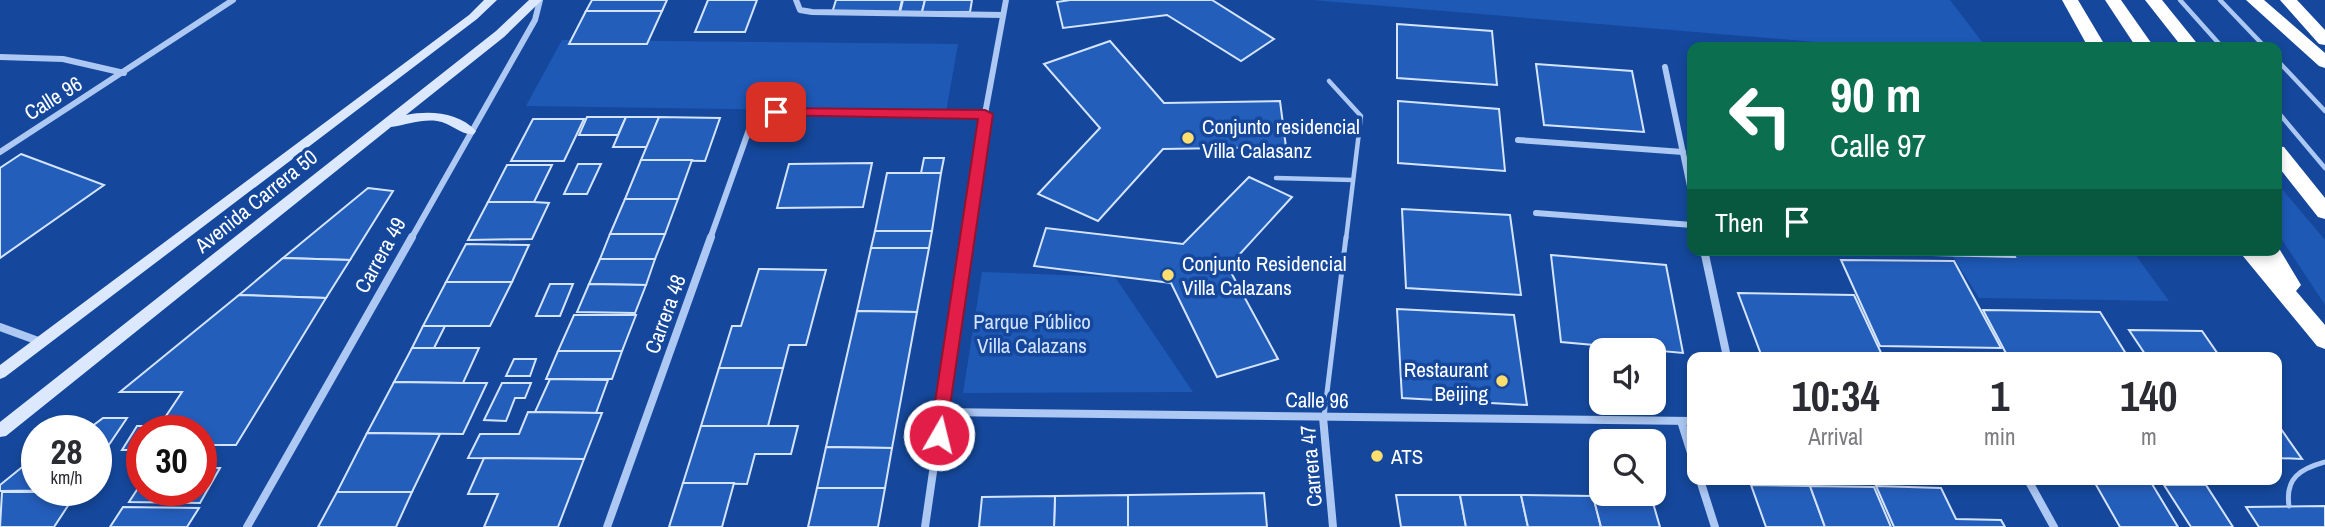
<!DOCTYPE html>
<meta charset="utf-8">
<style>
body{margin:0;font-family:"Archivo Narrow",sans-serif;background:#f2f2f3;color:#2b2b33;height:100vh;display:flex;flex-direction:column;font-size:26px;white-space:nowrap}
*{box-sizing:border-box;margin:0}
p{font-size:23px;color:#7c7c81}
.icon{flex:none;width:38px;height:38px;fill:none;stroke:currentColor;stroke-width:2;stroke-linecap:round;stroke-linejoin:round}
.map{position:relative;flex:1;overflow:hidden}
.details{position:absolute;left:1687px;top:352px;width:595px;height:133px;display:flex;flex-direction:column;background:#fff;border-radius:14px;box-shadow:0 4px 10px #0003}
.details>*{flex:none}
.banner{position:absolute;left:1687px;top:42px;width:595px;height:214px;border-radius:14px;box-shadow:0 4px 10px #0003;background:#0b6e4f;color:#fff;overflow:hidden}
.fabs{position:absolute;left:1589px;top:338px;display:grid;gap:14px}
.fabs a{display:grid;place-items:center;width:77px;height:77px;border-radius:14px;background:#fff;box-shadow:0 4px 10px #0003;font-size:35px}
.speed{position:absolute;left:21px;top:415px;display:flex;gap:14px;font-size:35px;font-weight:700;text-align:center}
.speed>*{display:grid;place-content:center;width:91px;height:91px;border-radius:50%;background:#fff;box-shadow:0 4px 10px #0003;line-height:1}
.speed small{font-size:18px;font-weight:400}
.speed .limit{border:10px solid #d22;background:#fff;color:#111}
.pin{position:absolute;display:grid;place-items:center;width:60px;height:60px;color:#fff;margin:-30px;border-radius:14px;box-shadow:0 4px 10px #0006}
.me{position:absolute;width:77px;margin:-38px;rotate:8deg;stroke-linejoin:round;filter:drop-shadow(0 0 5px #0008)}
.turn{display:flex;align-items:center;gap:24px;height:147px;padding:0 28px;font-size:32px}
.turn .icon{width:91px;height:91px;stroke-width:2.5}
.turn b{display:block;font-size:49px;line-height:60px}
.then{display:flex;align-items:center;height:66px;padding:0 28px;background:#0003;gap:14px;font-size:26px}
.eta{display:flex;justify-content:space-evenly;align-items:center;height:119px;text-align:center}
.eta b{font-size:42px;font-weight:700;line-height:49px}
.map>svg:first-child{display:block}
</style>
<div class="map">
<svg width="2325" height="527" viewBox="0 0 2325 527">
<rect width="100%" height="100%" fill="#15489c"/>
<g fill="#1e59b6">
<polygon points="1312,0 1950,0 1986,47 1876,47"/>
<polygon points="562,40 958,44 946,112 526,106"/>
<polygon points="2277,183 2325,240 2325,305 2277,232"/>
<polygon points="2011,250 2132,250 2169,301 1979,298 1952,255"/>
<polygon points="982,272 1115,277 1193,392 963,393"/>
</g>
<g fill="#245ebb" stroke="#d4e4fd" stroke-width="2">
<polygon points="592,0 667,0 662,11 586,11"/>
<polygon points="708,0 757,0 745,32 695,32"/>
<polygon points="836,0 902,0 899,13 832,13"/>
<polygon points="903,0 925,0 922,12 900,12"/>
<polygon points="925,0 972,0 970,12 922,12"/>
<polygon points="1070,0 1212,0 1274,39 1241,61 1167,15 1063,28 1057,2"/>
<polygon points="586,11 662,11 647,44 569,44"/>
<polygon points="1397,24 1492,31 1497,85 1397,78"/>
<polygon points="1110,41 1164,103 1280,101 1286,147 1163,149 1098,221 1038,194 1100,128 1044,64"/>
<polygon points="1536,64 1632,71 1644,132 1544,125"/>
<polygon points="1398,101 1499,109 1505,171 1398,163"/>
<polygon points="587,117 626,117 618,135 579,135"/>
<polygon points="626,117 659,117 647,147 613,147"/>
<polygon points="659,117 720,118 705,161 641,160"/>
<polygon points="533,119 584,119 564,161 511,161"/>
<polygon points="21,154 104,185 0,258 0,168"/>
<polygon points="924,158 944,158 941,173 921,173"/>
<polygon points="641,160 692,160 678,199 625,199"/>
<polygon points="872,163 863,207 777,208 789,164"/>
<polygon points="578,164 601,164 587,194 564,194"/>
<polygon points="507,165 552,165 534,202 488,202"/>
<polygon points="887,173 941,173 932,231 875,231"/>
<polygon points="1249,177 1292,197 1228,267 1278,359 1217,377 1171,283 1034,266 1046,228 1183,244"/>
<polygon points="368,188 393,191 350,260 283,258"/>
<polygon points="625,199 678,199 665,234 610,234"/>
<polygon points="488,202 534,202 549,203 532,239 468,240"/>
<polygon points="1402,209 1510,215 1521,295 1406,288"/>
<polygon points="875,231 932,231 929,248 871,248"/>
<polygon points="610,234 665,234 655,259 600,259"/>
<polygon points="466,244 529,245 512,282 446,282"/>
<polygon points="871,248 929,248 917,312 857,311"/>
<polygon points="1930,250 2011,250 2015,257 1933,255"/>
<polygon points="1551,255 1666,265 1683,353 1561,342"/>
<polygon points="283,258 350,260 326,298 239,295"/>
<polygon points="600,259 655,259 646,285 589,284"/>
<polygon points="1841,260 1954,261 2001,348 1880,346"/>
<polygon points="759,269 826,270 806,345 789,345 783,368 719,368 732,326 741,326"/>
<polygon points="446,282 512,282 490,326 423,326"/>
<polygon points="550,284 573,284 560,316 536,316"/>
<polygon points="589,284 646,285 635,313 577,312"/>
<polygon points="1738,293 1854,295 1883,357 1762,357"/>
<polygon points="239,295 326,298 236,445 201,445 201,430 171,430 176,422 162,422 182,392 120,392"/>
<polygon points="1397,309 1514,315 1527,405 1402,398"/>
<polygon points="1983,310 2100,312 2128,357 2008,357"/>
<polygon points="857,311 917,312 892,448 826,447"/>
<polygon points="574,315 636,315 622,351 558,351"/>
<polygon points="423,326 445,326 434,348 412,348"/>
<polygon points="2129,330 2202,331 2220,357 2147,357"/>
<polygon points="412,348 479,348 463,383 394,382"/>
<polygon points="558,351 622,351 612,379 546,379"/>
<polygon points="514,359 536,359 530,376 506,376"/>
<polygon points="719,368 783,368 768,426 701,426"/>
<polygon points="550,379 608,380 596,413 535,412"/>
<polygon points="394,382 463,383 487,383 463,434 367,433"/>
<polygon points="502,383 531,383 525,398 515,398 506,421 484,420"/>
<polygon points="528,412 602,413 584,459 468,458 480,434 519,434"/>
<polygon points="103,418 127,418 96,464 96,430 87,430"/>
<polygon points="137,426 166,426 164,430 142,430 142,450 122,450"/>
<polygon points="701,426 798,426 791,454 755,454 747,484 683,483"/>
<polygon points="2277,429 2281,429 2302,459 2277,458"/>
<polygon points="367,433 440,434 412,492 337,492"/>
<polygon points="826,447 892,448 885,488 817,488"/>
<polygon points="37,455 37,490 79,490 0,491 0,485"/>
<polygon points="484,458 584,459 558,527 484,527 498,494 468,494"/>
<polygon points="201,468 220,468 200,503 129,502 142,482 142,490 201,490"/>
<polygon points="683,483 734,483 722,527 669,527"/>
<polygon points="2095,483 2152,484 2178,527 2120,527"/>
<polygon points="1751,485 1810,486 1825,527 1766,527"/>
<polygon points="2164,485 2206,485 2233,527 2191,527"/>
<polygon points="1810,486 1874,487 1891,527 1825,527"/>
<polygon points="1876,486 1941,488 1956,519 2001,520 2005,527 1894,527"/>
<polygon points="817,488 885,488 878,527 808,527"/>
<polygon points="2,492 77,492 54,527 0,527"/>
<polygon points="337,492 412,492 396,527 318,527"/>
<polygon points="1264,493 1267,527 1128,527 1128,495"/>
<polygon points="1128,495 1128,527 1054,527 1055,496"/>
<polygon points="1396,495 1460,495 1466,527 1401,527"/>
<polygon points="1460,495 1521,495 1528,527 1466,527"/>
<polygon points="1521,495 1593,496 1601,527 1528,527"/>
<polygon points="1055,496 1054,527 979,527 982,497"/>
<polygon points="1593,496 1651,496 1660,527 1601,527"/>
<polygon points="2325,506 2325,527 2259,527 2246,507"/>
<polygon points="123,507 199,508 187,527 110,527"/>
</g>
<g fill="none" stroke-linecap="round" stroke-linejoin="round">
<g stroke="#acc8f3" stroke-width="4.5">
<polyline points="2180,0 2222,47"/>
<polyline points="2220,0 2265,47"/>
<polyline points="2277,60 2325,111"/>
<polyline points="1329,81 1361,116 1346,239"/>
<polyline points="2277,111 2325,168"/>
<polyline points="1276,178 1353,180"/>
</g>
<g stroke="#acc8f3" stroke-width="5">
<polyline points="1324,417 1346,237"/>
<path d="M2289 506C2285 478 2300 469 2325 462"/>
</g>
<g stroke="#acc8f3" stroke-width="6">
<polyline points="796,0 800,10 812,12 1003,15"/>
<polyline points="0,57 63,59 124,73"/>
<polyline points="1665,67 1692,196"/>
<polyline points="1518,140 1683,152"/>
<polyline points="0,152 233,0"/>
<polyline points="1536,213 1692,225"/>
<polyline points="411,239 535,20 540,0"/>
<polyline points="710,239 751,124 759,116 776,112 985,114"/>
<polyline points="967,239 985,114 1006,0"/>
</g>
<g stroke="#acc8f3" stroke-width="8">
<polyline points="1704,250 1727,357"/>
<polyline points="0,327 41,342"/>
<polyline points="942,412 1692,421"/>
<polyline points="1323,417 1333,527"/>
<polyline points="1681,421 1692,456"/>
<polyline points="1700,480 1715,527"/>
<polyline points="2028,480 2054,527"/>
<polyline points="247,527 412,237"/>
<polyline points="607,527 711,237"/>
<polyline points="925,527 967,237"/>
</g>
<g fill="#dbe8fd" fill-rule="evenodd">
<polygon points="484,0 497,0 477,19 5,377 0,379 0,365 469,15"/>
<path d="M529 0H542L504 37 406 115C429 110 459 112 476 131L474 134C462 136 451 123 437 121 421 119 407 125 391 127L6 436 0 437V422L496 31Z"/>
</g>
<g fill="#fff" fill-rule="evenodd">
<polygon points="2062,0 2078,0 2106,47 2088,47"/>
<polygon points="2105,0 2121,0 2154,47 2136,47"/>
<polygon points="2145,0 2162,0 2200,47 2182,47"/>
<polygon points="2246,0 2264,0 2325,53 2325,68 2319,66"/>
<polygon points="2280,0 2297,0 2325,30 2325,45 2319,44"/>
<polygon points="2277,146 2284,147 2325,198 2325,219 2318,217 2277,165"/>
<polygon points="2277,245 2301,285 2296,291 2325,325 2325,349 2317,346 2238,250 2277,250"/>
</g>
</g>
<polygon fill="#e11d48" stroke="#92132f" stroke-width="2" points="776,108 985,110 993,114 945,440 939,443 932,440 930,435 978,119 771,115 771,109"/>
<g fill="#ffde6e" stroke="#15489c" stroke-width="2.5">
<circle cx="1188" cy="138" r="7"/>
<circle cx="1168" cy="275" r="7"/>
<circle cx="1502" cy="381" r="7"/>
<circle cx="1377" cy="456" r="7"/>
</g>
<g text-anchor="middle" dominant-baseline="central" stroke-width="7" stroke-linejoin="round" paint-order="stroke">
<g font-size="21" fill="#fff" stroke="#15489c">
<text transform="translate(53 98) rotate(-32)">Calle 96</text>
<text transform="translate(256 201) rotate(-39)">Avenida Carrera 50</text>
<text transform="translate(380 255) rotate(-61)">Carrera 49</text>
<text transform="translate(665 314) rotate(-70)">Carrera 48</text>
<text transform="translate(1317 400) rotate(1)">Calle 96</text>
<text transform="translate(1311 466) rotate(-95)">Carrera 47</text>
</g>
<g font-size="21" fill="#fff" stroke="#15489c" text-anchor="start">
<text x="1202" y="126">Conjunto residencial<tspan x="1202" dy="24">Villa Calasanz</tspan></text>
<text x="1182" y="263">Conjunto Residencial<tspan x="1182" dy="24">Villa Calazans</tspan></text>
<text x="1488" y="369" text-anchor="end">Restaurant<tspan x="1488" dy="24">Beijing</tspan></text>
<text x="1391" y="456">ATS</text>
</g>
<g font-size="21" fill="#d4e4fd" stroke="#15489c">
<text x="1032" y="321">Parque Público<tspan x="1032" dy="24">Villa Calazans</tspan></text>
</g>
</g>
</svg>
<div class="fabs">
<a><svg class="icon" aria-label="sound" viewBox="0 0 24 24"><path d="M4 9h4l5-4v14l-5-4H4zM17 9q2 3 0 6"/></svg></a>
<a><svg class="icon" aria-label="search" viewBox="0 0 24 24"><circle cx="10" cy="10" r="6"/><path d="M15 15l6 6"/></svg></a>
</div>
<div class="speed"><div>28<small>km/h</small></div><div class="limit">30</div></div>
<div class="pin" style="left:776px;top:112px;background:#d93025"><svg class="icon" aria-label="arrive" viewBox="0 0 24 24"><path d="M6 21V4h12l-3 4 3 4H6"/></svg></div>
<svg class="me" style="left:939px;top:435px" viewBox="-20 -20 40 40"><circle r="17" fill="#e11d48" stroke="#fff" stroke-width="3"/><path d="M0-11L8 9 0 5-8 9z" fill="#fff"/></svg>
<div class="banner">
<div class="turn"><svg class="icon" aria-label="left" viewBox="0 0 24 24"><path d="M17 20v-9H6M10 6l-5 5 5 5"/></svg><div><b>90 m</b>Calle 97</div></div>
<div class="then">Then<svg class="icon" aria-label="arrive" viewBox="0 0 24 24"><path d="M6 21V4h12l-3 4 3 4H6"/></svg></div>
</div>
<section class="details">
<div class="eta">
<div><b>10:34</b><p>Arrival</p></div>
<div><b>1</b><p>min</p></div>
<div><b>140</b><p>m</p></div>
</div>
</section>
</div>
